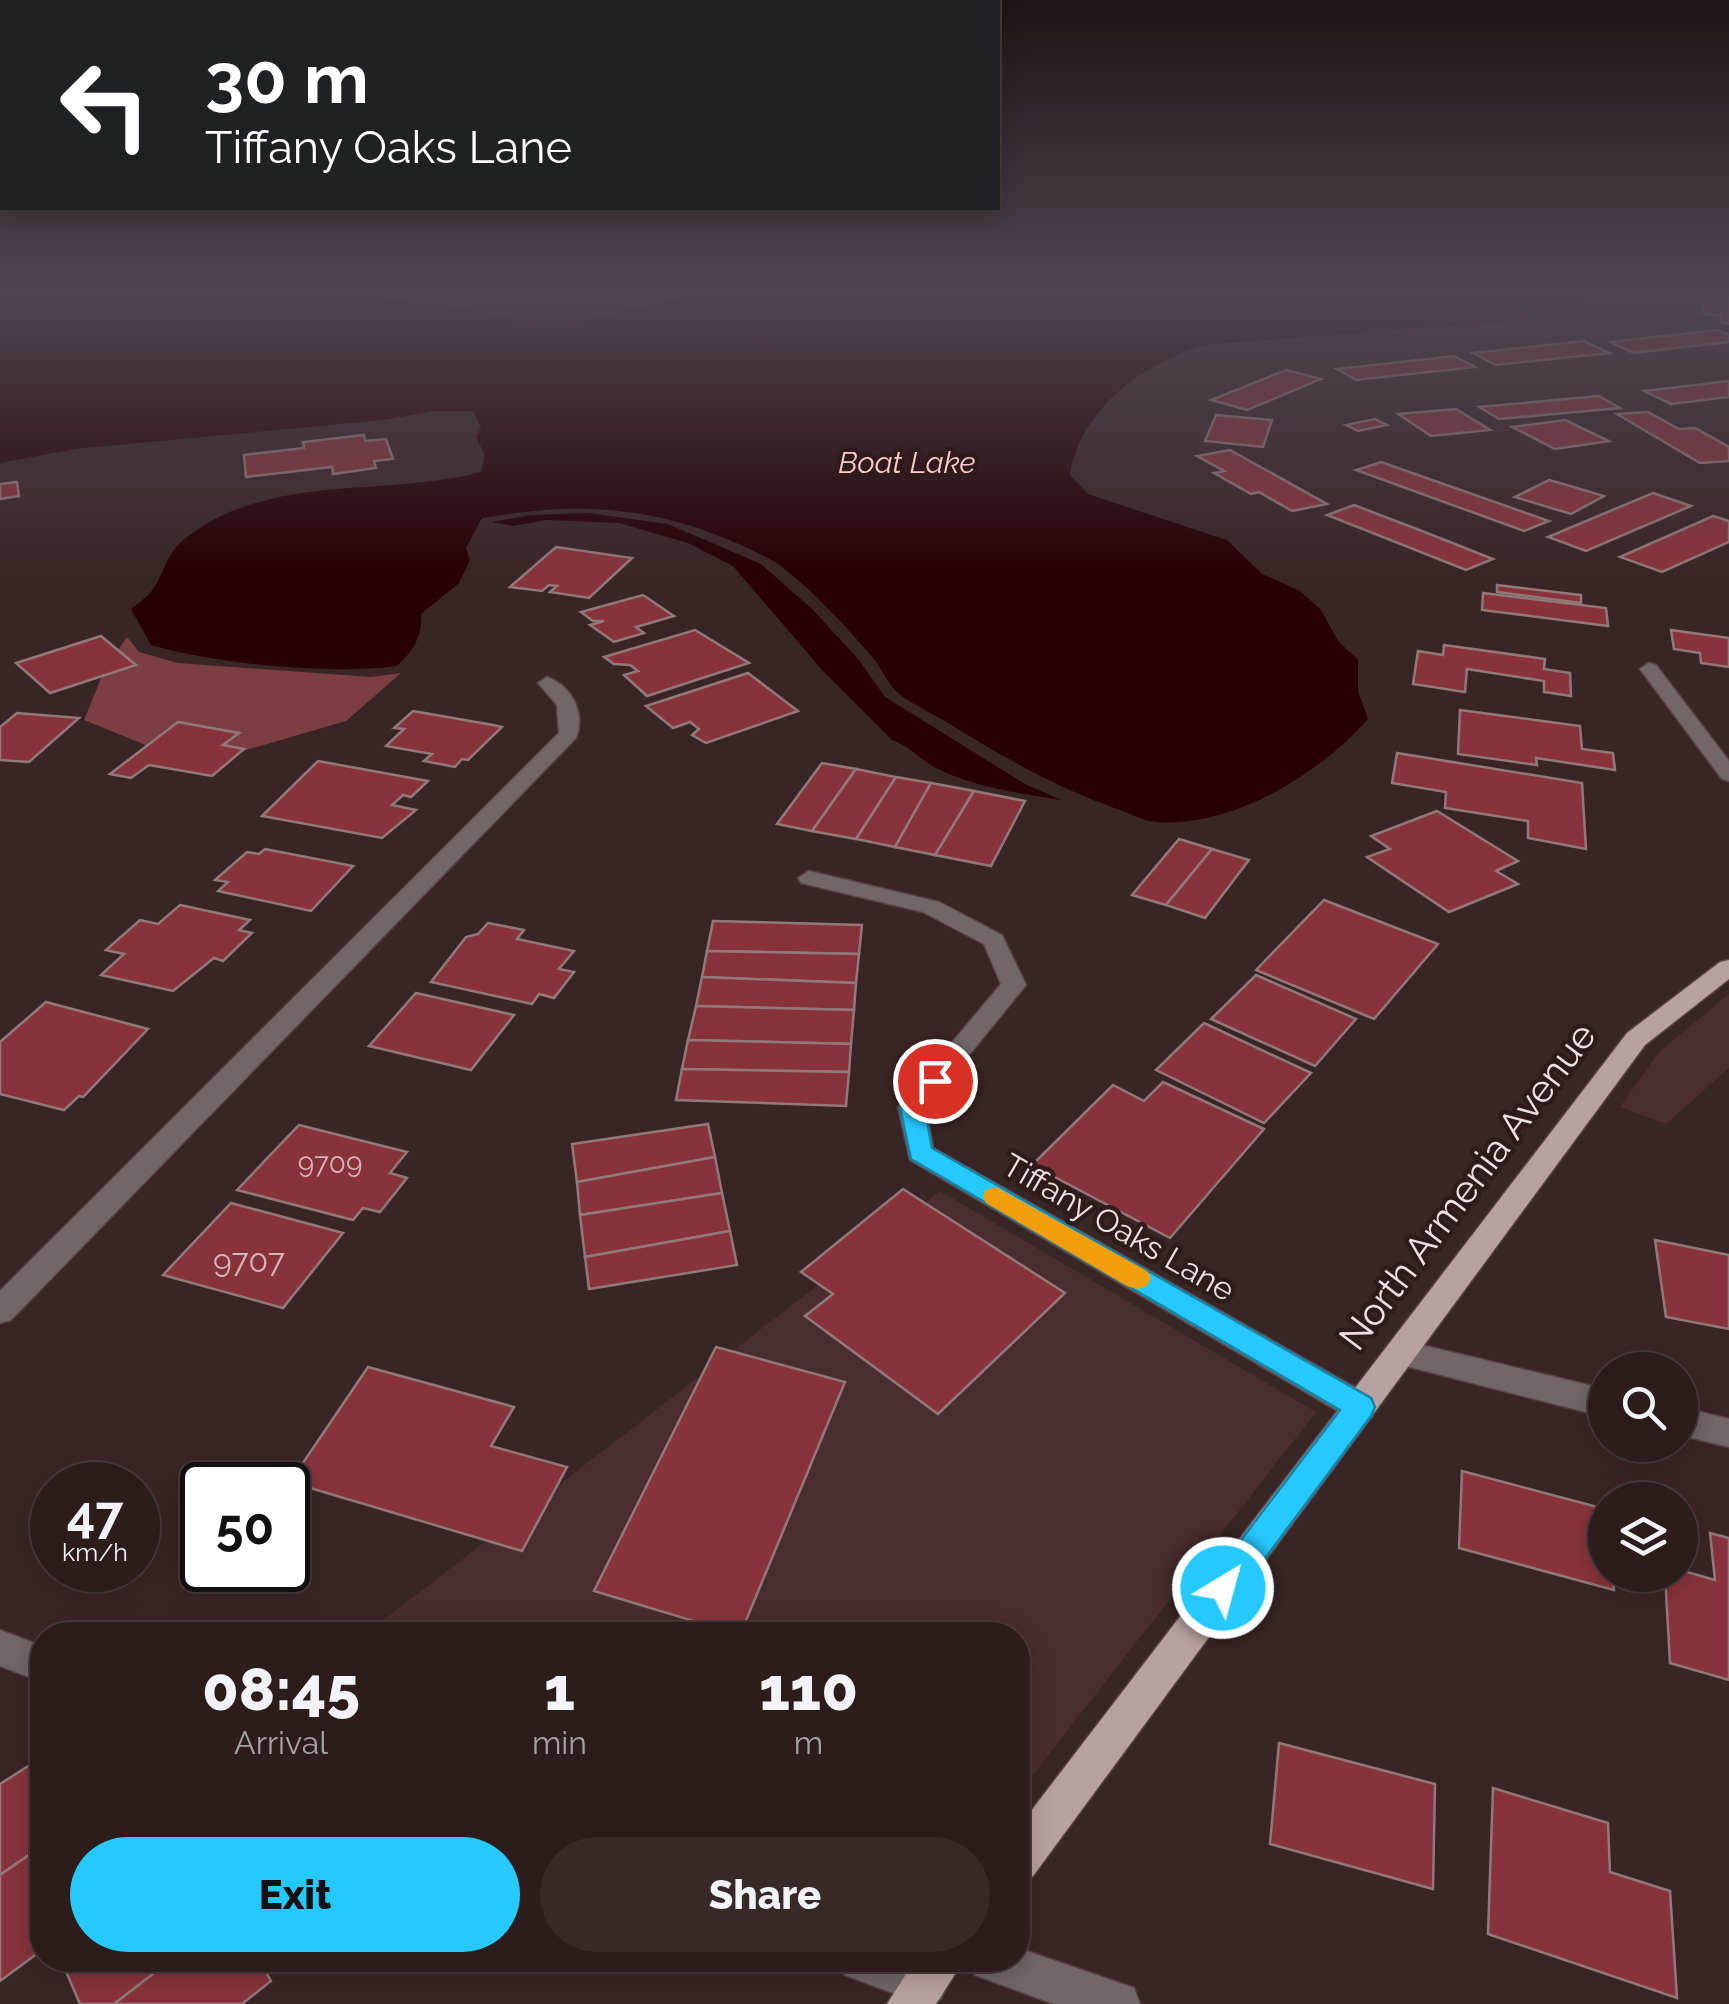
<!DOCTYPE html>
<style>
body{margin:0;font-family:Raleway,sans-serif;background:#382929;color:#f1f3f6;height:100vh;display:flex;flex-direction:column;font-size:38px;white-space:nowrap}
*{box-sizing:border-box;margin:0}
p{font-size:32px;color:#a6a1a3}
.icon{flex:none;width:55px;height:55px;fill:none;stroke:currentColor;stroke-width:2;stroke-linecap:round;stroke-linejoin:round}
.map{position:relative;flex:1;overflow:hidden}
.sheet{position:absolute;left:30px;top:1622px;width:1000px;height:350px;display:flex;flex-direction:column;background:#2c1c1c;border-radius:40px;box-shadow:0 5px 25px #0003,0 0 0 2px #483a3b}
.sheet>*{flex:none}
.top-card{position:absolute;left:0px;top:0px;width:1000px;height:210px;box-shadow:0 5px 25px #0003,0 0 0 2px #483a3b;background:#202124;color:#fff;overflow:hidden}
.fabs{position:absolute;left:1588px;top:1352px;display:grid;gap:20px}
.fabs a{display:grid;place-items:center;width:110px;height:110px;border-radius:50%;background:#2c1c1c;box-shadow:0 5px 25px #0003,0 0 0 2px #483a3b;font-size:50px}
.speed{position:absolute;left:30px;top:1462px;display:flex;gap:20px;font-size:50px;font-weight:700;text-align:center}
.speed>*{display:grid;place-content:center;width:130px;height:130px;border-radius:50%;background:#2c1c1c;box-shadow:0 5px 25px #0003,0 0 0 2px #483a3b;line-height:1}
.speed small{font-size:25px;font-weight:400}
.speed .limit{border:5px solid #111;border-radius:15px;background:#fff;color:#111}
.pin{position:absolute;display:grid;place-items:center;width:85px;height:85px;color:#fff;margin:-42px;border:5px solid #fff;border-radius:50%;box-shadow:0 2px 10px #0007}
.me{position:absolute;width:110px;margin:-55px;rotate:37deg;stroke-linejoin:round;filter:drop-shadow(0 0 8px #0008)}
.turn{display:flex;align-items:center;gap:35px;height:210px;padding:0 40px;font-size:45px}
.turn .icon{width:130px;height:130px;stroke-width:2.5}
.turn b{display:block;font-size:70px;line-height:85px}
.eta{display:flex;justify-content:space-evenly;align-items:center;height:170px;text-align:center}
.eta b{font-size:60px;font-weight:800;line-height:70px}
.cta{display:flex;gap:20px;margin-top:auto;padding:20px 40px}
.cta a{flex:1;height:115px;border-radius:60px;background:#26c9fe;color:#111;font-size:40px;font-weight:800;line-height:115px;text-align:center}
.cta a+a{background:#382929;color:#f1f3f6}
.map>svg:first-child{display:block}
</style>
<div class="map">
<svg width="1729" height="2004" viewBox="0 0 1729 2004">
<rect width="100%" height="100%" fill="#3a2526"/>
<g fill="#492d2f">
<polygon points="1729,994 1729,1068 1666,1124 1620,1107 1659,1052"/>
<polygon points="940,1191 1316,1412 1018,1794 1018,1635 364,1635"/>
</g>
<polygon fill="#7c3e42" points="127,637 139,652 178,663 371,677 401,673 346,721 239,752 153,748 84,720 104,671"/>
<g fill="#260005">
<path d="M0 297H373L459 307 538 325 569 324 684 297H1587L1583 308 1501 322 1203 345C1142 365 1081 408 1070 475L1088 494 1227 540 1262 574 1300 591 1321 610 1338 641 1358 660V691L1368 719C1320 774 1231 828 1156 822 1144 821 1131 814 1120 810 1061 790 1010 761 958 729 939 717 917 707 899 694 888 685 882 668 872 657 850 630 798 574 768 558 670 508 590 499 482 518L466 548 470 560 459 583 421 614C423 636 413 651 397 666 327 675 218 664 151 645L131 609C138 603 148 597 153 589 163 575 168 553 180 543 263 471 383 498 481 472L485 455 476 437 481 427 473 411H435L383 420 75 449 0 463Z"/>
<path d="M588 513 668 524 761 564 813 610 859 660 885 697 1025 784 1061 800C1019 793 977 788 938 769 921 761 910 746 892 740L823 671 733 566 688 543 619 523 546 520 513 526 491 522 531 515Z"/>
</g>
<g fill="#88333c" stroke="#927979" stroke-width="2.5">
<polygon points="1715,297 1729,297 1729,324 1722,323 1720,315 1704,314 1700,298"/>
<polygon points="1718,330 1729,335 1729,342 1634,353 1610,342"/>
<polygon points="1584,341 1609,353 1496,365 1473,353"/>
<polygon points="1454,356 1475,367 1356,380 1337,369"/>
<polygon points="1286,370 1321,379 1247,410 1211,400"/>
<polygon points="1729,381 1729,397 1671,404 1644,391"/>
<polygon points="1599,396 1620,408 1499,419 1479,407"/>
<polygon points="1456,409 1490,430 1431,436 1398,414"/>
<polygon points="1648,412 1679,429 1695,428 1729,447 1729,461 1700,463 1617,414"/>
<polygon points="1216,415 1272,420 1263,447 1205,441"/>
<polygon points="1375,419 1387,425 1358,431 1346,425"/>
<polygon points="1565,420 1609,441 1555,449 1512,427"/>
<polygon points="364,435 365,441 386,439 393,459 374,461 376,468 333,474 332,467 246,477 244,455 304,448 303,442"/>
<polygon points="1230,450 1327,504 1292,511 1259,492 1251,494 1214,473 1224,471 1197,456"/>
<polygon points="1381,462 1549,521 1524,531 1356,470"/>
<polygon points="1549,480 1567,485 1604,496 1571,514 1515,497"/>
<polygon points="17,482 19,496 0,499 0,484"/>
<polygon points="1653,493 1691,506 1586,551 1548,537"/>
<polygon points="1354,505 1422,531 1493,559 1466,570 1327,515"/>
<polygon points="1713,516 1729,521 1729,542 1662,572 1620,557"/>
<polygon points="556,547 632,558 589,598 550,592 557,586 549,585 542,591 510,587"/>
<polygon points="1497,585 1581,595 1581,603 1497,592"/>
<polygon points="1483,593 1606,608 1608,626 1482,610"/>
<polygon points="643,595 674,616 636,627 644,633 614,642 590,625 604,621 593,621 581,612"/>
<polygon points="695,630 749,663 647,696 624,675 638,671 630,665 614,664 604,657"/>
<polygon points="1671,630 1729,638 1729,667 1701,663 1700,653 1674,649"/>
<polygon points="101,636 136,665 50,693 16,663"/>
<polygon points="1444,645 1545,659 1544,669 1570,673 1571,696 1544,692 1544,681 1467,669 1465,692 1413,684 1418,651 1443,655"/>
<polygon points="748,673 798,711 706,743 692,735 699,729 690,722 673,728 646,706"/>
<polygon points="1460,710 1580,726 1582,749 1613,753 1615,770 1536,758 1537,765 1458,754"/>
<polygon points="413,711 493,725 502,727 468,760 462,759 455,767 424,761 432,754 386,746 404,729 394,728"/>
<polygon points="17,713 79,718 29,762 0,760 0,727"/>
<polygon points="178,722 239,733 223,745 244,749 212,776 149,765 131,778 110,774"/>
<polygon points="1397,753 1582,783 1586,849 1528,838 1528,821 1445,808 1446,792 1392,783"/>
<polygon points="318,761 428,781 411,797 403,795 392,805 416,810 382,838 262,816"/>
<polygon points="822,763 856,769 812,831 777,824"/>
<polygon points="856,769 896,777 856,839 812,831"/>
<polygon points="896,777 931,783 895,847 856,839"/>
<polygon points="931,783 974,791 935,855 895,847"/>
<polygon points="974,791 1025,801 991,866 935,855"/>
<polygon points="1437,811 1518,861 1496,871 1518,884 1449,912 1367,857 1390,849 1371,836"/>
<polygon points="1179,839 1212,849 1166,905 1132,895"/>
<polygon points="265,849 353,866 311,911 218,891 228,882 215,880 247,852 259,854"/>
<polygon points="1212,849 1249,860 1205,918 1166,905"/>
<polygon points="1324,900 1438,944 1374,1019 1256,970"/>
<polygon points="180,905 250,920 239,930 252,933 223,961 214,958 173,991 101,975 124,954 106,950 140,920 158,924"/>
<polygon points="713,921 862,925 859,954 707,951"/>
<polygon points="488,923 524,930 517,939 574,951 559,969 574,972 554,998 539,994 532,1004 431,982 466,937 478,934"/>
<polygon points="707,951 859,954 856,983 702,977"/>
<polygon points="1256,975 1356,1019 1315,1066 1211,1019"/>
<polygon points="702,977 856,983 854,1010 696,1006"/>
<polygon points="416,993 514,1015 471,1070 369,1046"/>
<polygon points="46,1002 148,1029 83,1097 79,1096 64,1110 0,1094 0,1042"/>
<polygon points="696,1006 854,1010 851,1044 688,1040"/>
<polygon points="1204,1023 1311,1073 1264,1123 1156,1070"/>
<polygon points="688,1040 851,1044 849,1072 682,1069"/>
<polygon points="682,1069 849,1072 846,1106 676,1100"/>
<polygon points="1163,1082 1264,1129 1170,1238 1032,1165 1113,1085 1144,1101"/>
<polygon points="708,1124 715,1157 577,1182 572,1144"/>
<polygon points="299,1125 407,1152 390,1173 407,1178 380,1212 363,1208 353,1220 237,1190"/>
<polygon points="715,1157 722,1193 580,1215 577,1182"/>
<polygon points="903,1189 1065,1293 938,1414 805,1316 833,1294 801,1272"/>
<polygon points="722,1193 730,1231 585,1257 580,1215"/>
<polygon points="231,1203 343,1233 283,1308 163,1275"/>
<polygon points="730,1231 737,1265 589,1289 585,1257"/>
<polygon points="1655,1240 1729,1255 1729,1329 1666,1317"/>
<polygon points="716,1347 845,1382 740,1635 594,1591"/>
<polygon points="368,1367 514,1407 491,1446 567,1467 522,1551 290,1482"/>
<polygon points="1462,1471 1605,1509 1605,1575 1613,1575 1614,1590 1459,1548"/>
<polygon points="1710,1533 1729,1538 1729,1680 1670,1663 1665,1575 1680,1575 1680,1570 1715,1580"/>
<polygon points="1279,1743 1435,1784 1433,1889 1270,1844"/>
<polygon points="36,1761 42,1776 42,1846 0,1875 0,1784"/>
<polygon points="1493,1788 1608,1823 1610,1872 1670,1891 1677,1998 1488,1934"/>
<polygon points="42,1846 42,1950 0,1981 0,1875"/>
<polygon points="61,1960 171,1960 114,2004 80,2004"/>
<polygon points="171,1960 259,1960 271,1981 242,2004 114,2004"/>
</g>
<g fill="none" stroke-linecap="round" stroke-linejoin="round">
<g stroke="#574344" stroke-width="3">
<g id="minor">
<polygon points="1649,663 1656,665 1729,761 1729,781 1722,779 1640,669"/>
<path d="M547 677C572 686 586 714 576 738L11 1320 0 1323V1291L559 733 557 705 538 683Z"/>
<polygon points="809,871 939,902 1002,935 1026,985 926,1108 933,1148 1372,1397 1376,1407 1372,1417 1360,1421 1348,1417 910,1160 898,1107 1001,984 984,944 923,912 801,883 798,878"/>
<polygon points="1401,1340 1605,1389 1605,1417 1390,1362 1385,1353 1390,1344"/>
<polygon points="1680,1407 1729,1419 1729,1447 1680,1435"/>
<polygon points="0,1630 42,1646 42,1682 0,1666"/>
<polygon points="1018,1948 1134,1988 1140,2004 1054,2004 975,1975 968,1960 1018,1960"/>
<polygon points="838,1960 922,1960 941,1967 947,1983 941,1999 922,2004 845,1975"/>
</g>
</g>
<g stroke="#574344" stroke-width="3">
<g id="major">
<polygon points="1729,960 1729,979 1645,1045 1033,1876 1018,1882 1018,1828 1627,1033 1720,962"/>
<polygon points="915,1960 964,1960 936,2004 887,2004"/>
</g>
</g>
<use href="#minor" fill="#726667" fill-rule="evenodd"/>
<use href="#major" fill="#b8a1a1" fill-rule="evenodd"/>
</g>
<linearGradient id="sky" x2="0" y2="1"><stop stop-color="#201415"/><stop offset="0.51" stop-color="#4f4652"/><stop offset="1" stop-color="#4f4652" stop-opacity="0"/></linearGradient>
<rect width="1729" height="577" fill="url(#sky)"/>
<polygon fill="#26c9fe" stroke="#1983a5" stroke-width="2.5" points="935,1073 947,1081 925,1109 932,1148 1371,1398 1375,1407 1371,1416 1235,1599 1223,1604 1212,1599 1207,1588 1212,1578 1340,1410 911,1159 900,1107 926,1075"/>
<polygon fill="#f59e0b" points="996,1187 1147,1271 1151,1278 1147,1286 1137,1289 1127,1286 986,1203 983,1196 986,1190"/>
<g text-anchor="middle" dominant-baseline="central" stroke-width="9" stroke-linejoin="round" paint-order="stroke">
<g font-size="28" fill="#d4b5b7">
<text x="330" y="1163">9709</text>
</g>
<g font-size="30" font-style="italic" fill="#fcc9ca" stroke="#2f1b1c">
<text x="907" y="462">Boat Lake</text>
</g>
<g font-size="32" fill="#eee0e0" stroke="#2f1b1c">
<text transform="translate(1119 1227) rotate(30)">Tiffany Oaks Lane</text>
</g>
<g font-size="32" fill="#d4b5b7">
<text x="249" y="1260">9707</text>
</g>
<g font-size="38" fill="#eee0e0" stroke="#2f1b1c">
<text transform="translate(1467 1186) rotate(-53)">North Armenia Avenue</text>
</g>
</g>
</svg>
<div class="fabs">
<a><svg class="icon" aria-label="search" viewBox="0 0 24 24"><circle cx="10" cy="10" r="6"/><path d="M15 15l6 6"/></svg></a>
<a><svg class="icon" aria-label="layers" viewBox="0 0 24 24"><path d="M12 4l9 5-9 5-9-5zM3 14l9 5 9-5"/></svg></a>
</div>
<div class="speed"><div>47<small>km/h</small></div><div class="limit">50</div></div>
<div class="pin" style="left:935px;top:1081px;background:#d93025"><svg class="icon" aria-label="arrive" viewBox="0 0 24 24"><path d="M6 21V4h12l-3 4 3 4H6"/></svg></div>
<svg class="me" style="left:1223px;top:1588px" viewBox="-20 -20 40 40"><circle r="17" fill="#26c9fe" stroke="#fff" stroke-width="3"/><path d="M0-11L8 9 0 5-8 9z" fill="#fff"/></svg>
<div class="top-card">
<div class="turn"><svg class="icon" aria-label="left" viewBox="0 0 24 24"><path d="M17 20v-9H6M10 6l-5 5 5 5"/></svg><div><b>30 m</b>Tiffany Oaks Lane</div></div>
</div>
<section class="sheet">
<div class="eta">
<div><b>08:45</b><p>Arrival</p></div>
<div><b>1</b><p>min</p></div>
<div><b>110</b><p>m</p></div>
</div>
<div class="cta"><a>Exit</a><a>Share</a></div>
</section>
</div>
